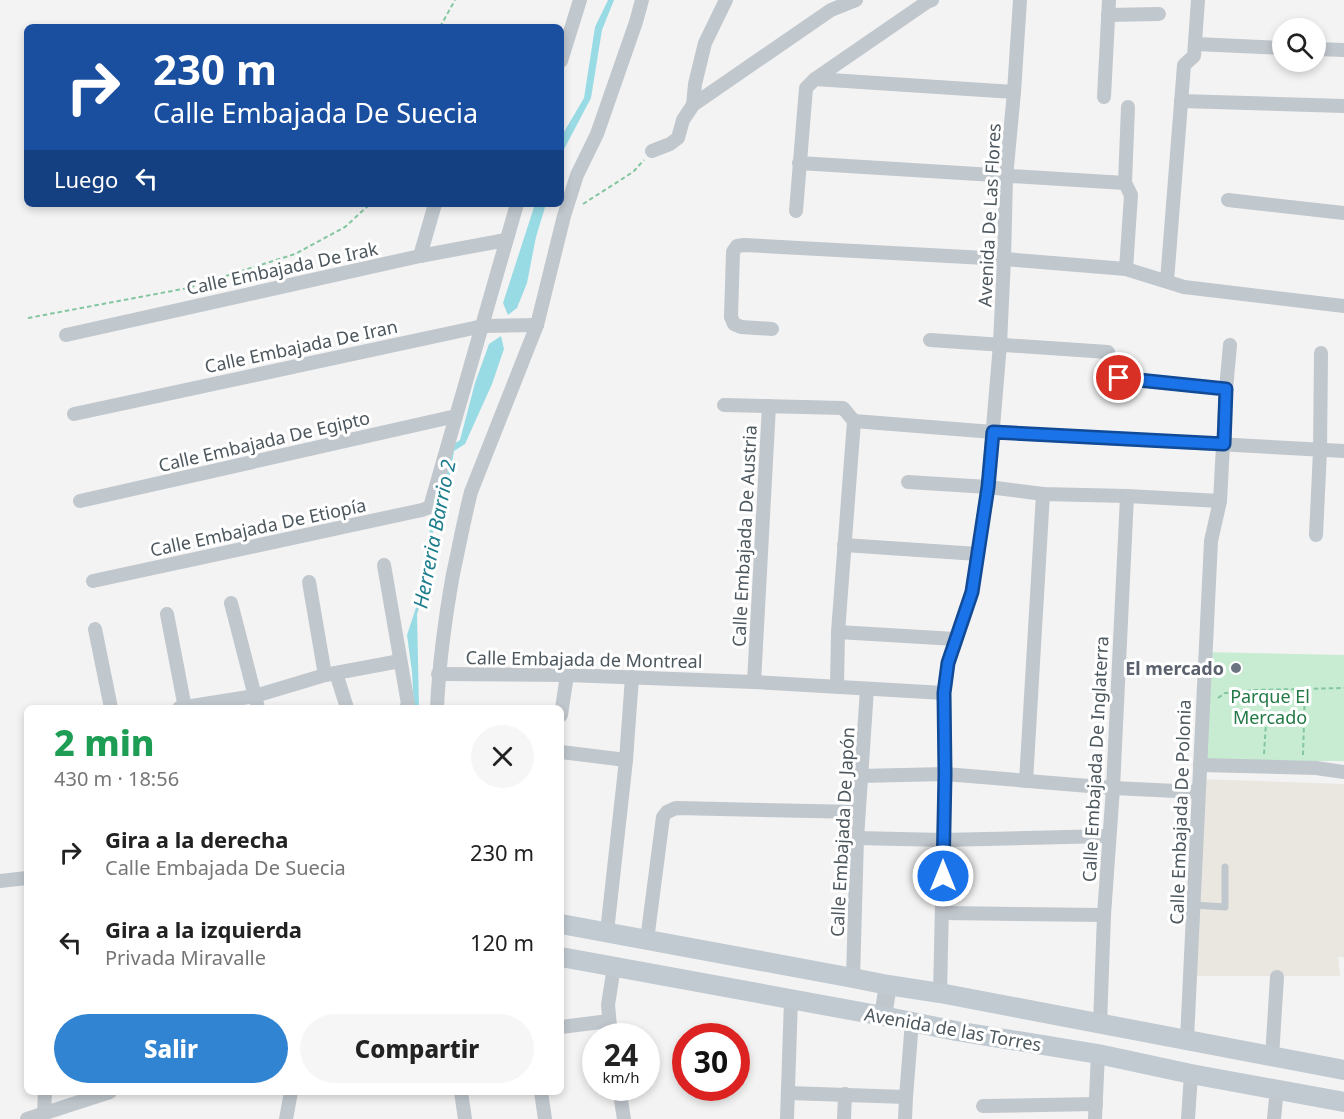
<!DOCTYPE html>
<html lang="es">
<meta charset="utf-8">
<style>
body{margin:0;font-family:"Noto Sans",sans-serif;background:#f6f6f6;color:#222;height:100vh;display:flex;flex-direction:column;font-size:22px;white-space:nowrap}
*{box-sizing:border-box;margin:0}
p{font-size:20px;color:#767676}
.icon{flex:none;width:33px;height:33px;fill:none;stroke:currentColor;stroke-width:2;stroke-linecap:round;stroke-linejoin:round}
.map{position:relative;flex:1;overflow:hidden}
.details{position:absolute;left:24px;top:705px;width:540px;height:390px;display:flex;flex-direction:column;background:#fff;border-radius:9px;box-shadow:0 3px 9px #0003}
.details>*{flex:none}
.hud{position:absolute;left:24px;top:24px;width:540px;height:183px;border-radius:9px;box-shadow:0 3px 9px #0003;background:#1a4fa0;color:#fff;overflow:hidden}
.controls{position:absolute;left:1272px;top:18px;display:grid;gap:12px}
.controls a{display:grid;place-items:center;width:54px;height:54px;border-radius:50%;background:#fff;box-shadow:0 3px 9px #0003;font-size:30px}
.speed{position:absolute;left:582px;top:1023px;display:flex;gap:12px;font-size:30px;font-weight:700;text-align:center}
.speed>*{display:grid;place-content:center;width:78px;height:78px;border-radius:50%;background:#fff;box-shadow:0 3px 9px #0003;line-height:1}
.speed small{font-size:15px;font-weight:400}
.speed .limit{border:9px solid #d22;background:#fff;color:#111}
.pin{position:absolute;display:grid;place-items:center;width:51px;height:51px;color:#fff;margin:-26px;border:3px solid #fff;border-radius:50%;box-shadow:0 2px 6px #0007}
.me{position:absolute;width:66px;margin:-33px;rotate:0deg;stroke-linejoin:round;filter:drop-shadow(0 0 4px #0008)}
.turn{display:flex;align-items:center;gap:21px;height:126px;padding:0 30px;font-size:27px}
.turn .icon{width:78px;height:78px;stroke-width:2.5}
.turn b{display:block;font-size:42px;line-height:51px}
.then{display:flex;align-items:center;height:57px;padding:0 30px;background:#0003;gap:12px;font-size:22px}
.round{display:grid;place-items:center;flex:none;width:63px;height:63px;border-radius:32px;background:#f6f6f6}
.overview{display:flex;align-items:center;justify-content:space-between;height:102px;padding:0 30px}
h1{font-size:36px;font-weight:800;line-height:45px;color:#1e9e55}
.action{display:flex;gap:12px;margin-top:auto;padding:12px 30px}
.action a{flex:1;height:69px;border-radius:36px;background:#3084d1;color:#fff;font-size:24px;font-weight:800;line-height:69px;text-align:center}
.action a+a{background:#f6f6f6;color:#222}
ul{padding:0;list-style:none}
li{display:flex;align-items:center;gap:18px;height:90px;padding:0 30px}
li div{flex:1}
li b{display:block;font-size:22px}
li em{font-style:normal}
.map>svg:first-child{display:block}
</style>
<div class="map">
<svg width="1344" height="1119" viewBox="0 0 1344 1119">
<rect width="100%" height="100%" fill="#f4f3f3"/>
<polygon fill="#eae7e1" points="1199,779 1344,784 1344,957 1338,957 1340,976 1190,976"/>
<polygon fill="#c7ecd2" points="1204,652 1344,655 1344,761 1196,761"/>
<g fill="#99dbe4">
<polygon points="608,0 614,0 602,30 591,98 561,155 561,137 584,98 595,27"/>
<polygon points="535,204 546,204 536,237 527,283 517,308 508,315 503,303"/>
<polygon points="501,336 504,349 492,384 465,444 454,451 444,510 432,534 431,574 417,614 419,708 414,708 412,672 407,635 427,574 429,533 440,507 449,447 460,440 475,383 489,344"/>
</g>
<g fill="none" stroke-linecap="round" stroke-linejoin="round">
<g stroke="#83c69f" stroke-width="2" stroke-dasharray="4.5 3" stroke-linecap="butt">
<polyline points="440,27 455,0"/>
<polyline points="583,204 633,172 644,160"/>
<polyline points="28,318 188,288 295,254 345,227 370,204"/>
<polyline points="1218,698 1225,693 1255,690 1344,688"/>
<polyline points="1264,754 1268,691"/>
<polyline points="1303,755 1305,689"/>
</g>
<polyline stroke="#c0c7cd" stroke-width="7" points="1194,905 1225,907 1225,867"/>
<g stroke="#c0c7cd" stroke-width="14">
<polyline points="1108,15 1159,14"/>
<polyline points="1196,44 1282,48"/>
<polyline points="1316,49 1344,50"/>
<polyline points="561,61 580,0"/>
<polyline points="815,79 1014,92"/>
<polyline points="1104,97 1109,0"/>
<polyline points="1181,101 1344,106"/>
<polyline points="693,105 695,84 705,43 726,0"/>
<polyline points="652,151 670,144 678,138 683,120 693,105 831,10 856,0"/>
<polyline points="799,163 1125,183"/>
<polyline points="1228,200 1344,213"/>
<polyline points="796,211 806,88 815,79 927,2 932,0"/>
<polyline points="420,256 435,204"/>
<polyline points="1126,269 1131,195 1125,183 1128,107"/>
<polyline points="1167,281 1184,65 1194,56 1198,0"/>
<polyline points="772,329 741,327 734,324 731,317 733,252 737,246 744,245 1004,259 1126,269 1184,287 1344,306"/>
<polyline points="66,335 420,256 506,240"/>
<polyline points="930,340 1108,352"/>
<polyline points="1119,378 1226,389"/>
<polyline points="724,405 843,408 854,421 993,432 1344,451"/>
<polyline points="74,414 483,326 537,325"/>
<polyline points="908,482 988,487 1043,494 1127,496 1220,501"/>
<polyline points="80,501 456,416"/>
<polyline points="1316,535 1320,451 1321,353"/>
<polyline points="844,545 978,554"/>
<polyline points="384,565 408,704 406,708"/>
<polyline points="93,581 422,510 430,507 517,204"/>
<polyline points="309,582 325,675"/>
<polyline points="231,603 258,708"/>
<polyline points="167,614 185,708"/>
<polyline points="95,629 111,708"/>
<polyline points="838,632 955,639"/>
<polyline points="336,673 347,708"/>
<polyline points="438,674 567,675 754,682 944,693"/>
<polyline points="754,682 769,406"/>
<polyline points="837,686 838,632 854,421"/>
<polyline points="179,708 255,696 325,675 400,661"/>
<path d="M437 708C439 663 445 619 453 574 459 547 464 519 471 492L537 325 564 216 577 175 597 134 636 22 642 0"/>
<polyline points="561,715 567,675"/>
<polyline points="561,752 626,760"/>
<polyline points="1200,765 1316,768 1344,772"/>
<polyline points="860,776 945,774 1113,788 1198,792"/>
<polyline points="1026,781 1043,494"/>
<polyline points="857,838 943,840 1108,836"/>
<polyline points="0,881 27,878"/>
<polyline points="943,913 1104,915"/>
<polyline points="607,932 626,760 632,677"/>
<polyline points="647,940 663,817 667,812 676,808 858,812"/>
<polyline points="853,978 857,838 867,689"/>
<polyline points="940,993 945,774 944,693 948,663 972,592 988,487 1000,344 1004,259 1006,177 1014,92 1020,0"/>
<polyline points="1100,1024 1104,915 1113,788 1127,496"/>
<polyline points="561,1027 609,1021"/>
<polyline points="611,1036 608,1005 614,967"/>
<polyline points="1187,1039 1211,541 1220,501 1226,389 1230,345"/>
<polyline points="1272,1057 1277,977"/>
<polyline points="619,1088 624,1119"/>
<polyline points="461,1092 465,1119"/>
<polyline points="541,1092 545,1119"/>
<polyline points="788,1093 906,1097"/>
<polyline points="983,1106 1096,1104"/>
<polyline points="44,1113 45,1092"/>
<polyline points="27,1119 110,1092"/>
<polyline points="286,1119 291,1092"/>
<polyline points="787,1119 791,999"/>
<polyline points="844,1119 845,1094"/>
<polyline points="905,1119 906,1097 912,1021"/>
<polyline points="1095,1119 1098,1054"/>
<polyline points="1188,1119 1191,1074"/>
<polyline points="1274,1119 1277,1088"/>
</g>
<polyline stroke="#c0c7cd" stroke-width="18" points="883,1016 888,985"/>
<g stroke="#c1cad1" stroke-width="20">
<polyline points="561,924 853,978 888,985 940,993 1344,1070"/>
<polyline points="561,957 883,1016 956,1031 1098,1054 1191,1074 1344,1102"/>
</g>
</g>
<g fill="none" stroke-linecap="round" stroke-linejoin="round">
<g stroke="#114b97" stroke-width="15">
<polyline id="route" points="943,876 945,774 944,693 948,663 972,592 988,487 993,432 1224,444 1226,389 1119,378"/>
</g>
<use href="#route" stroke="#1a73e8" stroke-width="10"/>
</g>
<circle fill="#6b7280" stroke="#fff" stroke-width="2" cx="1236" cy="668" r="6"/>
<g text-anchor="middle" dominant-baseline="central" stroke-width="6" stroke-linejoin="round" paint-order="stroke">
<g font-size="18" fill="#4c575e" stroke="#fff">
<text transform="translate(989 215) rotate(-87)">Avenida De Las Flores</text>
<text transform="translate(282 268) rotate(-12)">Calle Embajada De Irak</text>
<text transform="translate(301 346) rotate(-12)">Calle Embajada De Iran</text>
<text transform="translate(264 441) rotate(-13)">Calle Embajada De Egipto</text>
<text transform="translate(258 527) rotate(-12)">Calle Embajada De Etiopía</text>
<text transform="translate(744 536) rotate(-87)">Calle Embajada De Austria</text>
<text transform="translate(584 659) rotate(1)">Calle Embajada de Montreal</text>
<text transform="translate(1095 759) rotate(-87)">Calle Embajada De Inglaterra</text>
<text transform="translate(1180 812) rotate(-88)">Calle Embajada De Polonia</text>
<text transform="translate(842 832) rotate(-87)">Calle Embajada De Japón</text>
<text transform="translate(953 1029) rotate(10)">Avenida de las Torres</text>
</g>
<g font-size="18" font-weight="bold" fill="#5b616d" stroke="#fff" text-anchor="end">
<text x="1224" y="668">El mercado</text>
</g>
<g font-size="18" fill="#237946" stroke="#fff">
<text x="1270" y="696">Parque El<tspan x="1270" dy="21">Mercado</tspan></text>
</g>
<g font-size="20" font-style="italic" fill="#1b7d8b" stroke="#fff">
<text transform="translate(434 534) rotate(-79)">Herreria Barrio 2</text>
</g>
</g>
</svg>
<div class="controls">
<a><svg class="icon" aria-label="search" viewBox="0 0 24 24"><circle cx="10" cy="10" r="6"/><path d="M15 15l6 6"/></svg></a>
</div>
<div class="speed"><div>24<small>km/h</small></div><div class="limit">30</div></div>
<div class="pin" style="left:1119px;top:378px;background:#d93025"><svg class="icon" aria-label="arrive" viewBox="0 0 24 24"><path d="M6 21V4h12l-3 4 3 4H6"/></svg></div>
<svg class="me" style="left:943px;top:876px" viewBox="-20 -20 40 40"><circle r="17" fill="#1a73e8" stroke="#fff" stroke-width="3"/><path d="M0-11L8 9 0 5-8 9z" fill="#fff"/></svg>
<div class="hud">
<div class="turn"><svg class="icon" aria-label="right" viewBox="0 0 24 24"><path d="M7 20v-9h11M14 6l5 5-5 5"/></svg><div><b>230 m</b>Calle Embajada De Suecia</div></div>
<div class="then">Luego<svg class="icon" aria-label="left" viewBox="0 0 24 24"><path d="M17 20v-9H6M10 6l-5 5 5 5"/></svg></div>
</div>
<section class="details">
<div class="overview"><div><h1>2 min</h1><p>430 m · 18:56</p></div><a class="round"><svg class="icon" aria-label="close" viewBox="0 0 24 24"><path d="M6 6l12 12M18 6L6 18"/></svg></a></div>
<ul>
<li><svg class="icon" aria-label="right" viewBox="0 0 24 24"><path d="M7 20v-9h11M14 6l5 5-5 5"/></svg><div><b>Gira a la derecha</b><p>Calle Embajada De Suecia</p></div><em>230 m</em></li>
<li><svg class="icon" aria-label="left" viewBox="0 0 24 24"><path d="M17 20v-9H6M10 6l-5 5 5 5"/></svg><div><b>Gira a la izquierda</b><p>Privada Miravalle</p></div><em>120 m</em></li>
</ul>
<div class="action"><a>Salir</a><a>Compartir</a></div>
</section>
</div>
